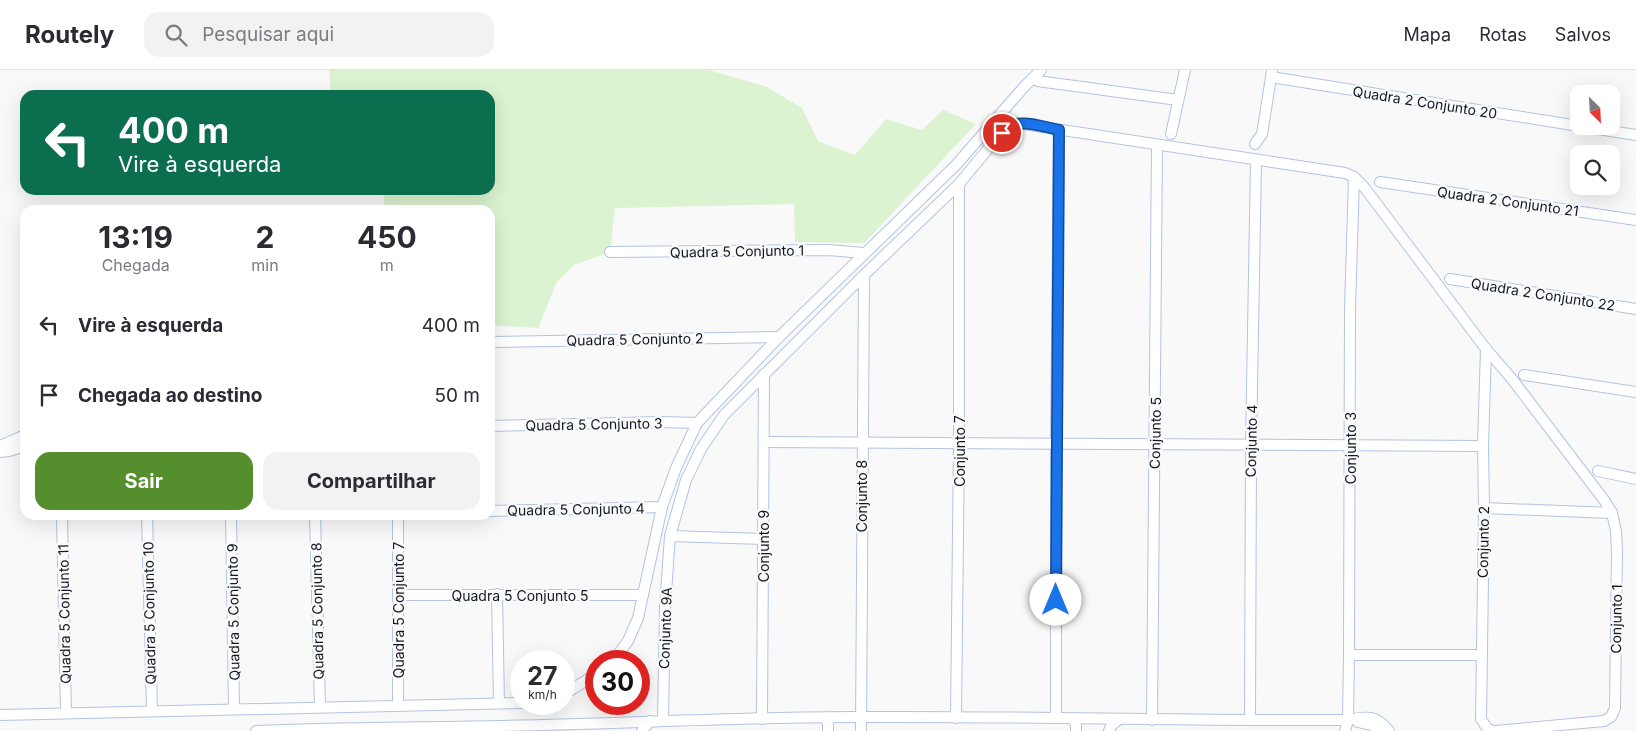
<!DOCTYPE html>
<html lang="pt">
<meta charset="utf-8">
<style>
body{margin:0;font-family:Inter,sans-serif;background:#f2f2f3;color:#2b2b33;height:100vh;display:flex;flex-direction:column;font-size:19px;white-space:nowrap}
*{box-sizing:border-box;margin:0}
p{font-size:16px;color:#7c7c81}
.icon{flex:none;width:28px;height:28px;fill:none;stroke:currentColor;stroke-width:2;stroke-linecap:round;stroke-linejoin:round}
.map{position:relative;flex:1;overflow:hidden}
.panel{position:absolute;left:20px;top:135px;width:475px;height:315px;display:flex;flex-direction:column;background:#fff;border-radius:15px;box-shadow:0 5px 20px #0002}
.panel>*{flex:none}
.top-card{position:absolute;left:20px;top:20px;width:475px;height:105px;border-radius:15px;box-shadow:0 5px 20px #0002;background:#0b6e4f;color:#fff;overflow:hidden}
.needle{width:32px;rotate:156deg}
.buttons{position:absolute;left:1570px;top:15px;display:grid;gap:10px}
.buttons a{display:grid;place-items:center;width:50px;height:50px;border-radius:10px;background:#fff;box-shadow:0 5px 20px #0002;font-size:25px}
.speed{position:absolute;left:510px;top:580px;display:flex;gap:10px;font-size:25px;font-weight:700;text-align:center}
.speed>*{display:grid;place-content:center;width:65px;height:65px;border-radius:50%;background:#fff;box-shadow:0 5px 20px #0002;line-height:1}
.speed small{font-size:12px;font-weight:400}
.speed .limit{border:8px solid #d22;background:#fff;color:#111}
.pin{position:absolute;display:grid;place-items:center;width:42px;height:42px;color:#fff;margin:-21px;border:2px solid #fff;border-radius:50%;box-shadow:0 1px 5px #0007}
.me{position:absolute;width:55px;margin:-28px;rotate:0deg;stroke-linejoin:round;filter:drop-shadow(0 0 4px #0008)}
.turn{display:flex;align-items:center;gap:18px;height:105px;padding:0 15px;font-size:22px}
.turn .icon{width:65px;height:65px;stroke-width:2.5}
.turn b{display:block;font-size:35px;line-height:42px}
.eta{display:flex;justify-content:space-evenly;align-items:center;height:85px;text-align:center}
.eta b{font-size:30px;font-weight:700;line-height:35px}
.primary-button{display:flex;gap:10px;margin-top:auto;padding:10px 15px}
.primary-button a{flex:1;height:58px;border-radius:15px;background:#558f2d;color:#fff;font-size:20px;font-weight:700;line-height:58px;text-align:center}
.primary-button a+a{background:#f2f2f3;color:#2b2b33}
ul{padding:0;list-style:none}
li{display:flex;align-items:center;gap:15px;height:70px;padding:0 15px}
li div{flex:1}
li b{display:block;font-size:19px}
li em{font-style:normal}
header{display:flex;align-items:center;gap:30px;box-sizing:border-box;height:70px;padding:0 25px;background:#fff;border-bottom:1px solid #e1e1e2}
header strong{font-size:24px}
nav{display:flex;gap:28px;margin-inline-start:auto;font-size:18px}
.search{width:350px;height:45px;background:#f2f2f3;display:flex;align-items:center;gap:12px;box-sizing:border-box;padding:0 18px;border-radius:15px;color:#7c7c81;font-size:19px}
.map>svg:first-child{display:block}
</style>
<header>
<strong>Routely</strong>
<div class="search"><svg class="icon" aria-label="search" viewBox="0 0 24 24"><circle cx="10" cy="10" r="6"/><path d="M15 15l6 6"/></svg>Pesquisar aqui</div>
<nav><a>Mapa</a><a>Rotas</a><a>Salvos</a></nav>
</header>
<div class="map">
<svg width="1636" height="661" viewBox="0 0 1636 661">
<rect width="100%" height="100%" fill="#f9f9f9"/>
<polygon fill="#dbf3d0" points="329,0 709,0 767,17 802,38 818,71 855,85 886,49 922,60 943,40 976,54 864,173 795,172 794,134 615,138 610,182 574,195 557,212 538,258 490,255 490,140 385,140 383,120 490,120 490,25 331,25"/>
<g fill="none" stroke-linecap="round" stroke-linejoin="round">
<g stroke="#b1c4e3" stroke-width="12">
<g id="minor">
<polyline points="1271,7 1579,56"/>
<polyline points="1033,8 1038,11 1045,12 1178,30"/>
<polyline points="1579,56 1636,65"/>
<polyline points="1171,64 1185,0"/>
<polyline points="1255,74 1262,64 1272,1"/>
<polyline points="1380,112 1636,150"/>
<polyline points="610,182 828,180 864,183"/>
<polyline points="1450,209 1636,239"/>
<polyline points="490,272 779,267"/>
<polyline points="1486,279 1483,376 1484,438 1481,649 1487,658 1492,661"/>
<polyline points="1524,305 1636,322"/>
<polyline points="490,356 662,352 697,353"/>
<polyline points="764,372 1483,376"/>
<polyline points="0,376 25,365"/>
<polyline points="0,382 9,381 25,376"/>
<polyline points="1598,401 1636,409"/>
<polyline points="1484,438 1612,443"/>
<polyline points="490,441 662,437"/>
<polyline points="62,445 66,643"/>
<polyline points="147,445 152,641"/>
<polyline points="231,445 234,639"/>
<polyline points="315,445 320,637"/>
<polyline points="398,445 398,635"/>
<polyline points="670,466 763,469"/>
<polyline points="497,524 499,633"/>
<polyline points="398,525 643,525"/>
<polyline points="1349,585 1481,585"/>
<polyline points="613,591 628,571 638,548 662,437 676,398 697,353 779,267 956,95 1023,18 1041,0"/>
<polyline points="564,623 571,620 596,604"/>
<polyline points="0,645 521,633"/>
<polyline points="1056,647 1056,373 1059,60"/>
<polyline points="825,648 828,653 828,661"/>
<polyline points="956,648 959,372 959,114"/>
<polyline points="762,649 764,304"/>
<polyline points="1073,649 1076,655 1076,661"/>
<polyline points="663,650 665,537 670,466 686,410 701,379 724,345 864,205 959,114 1006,57 1016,53 1345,103 1354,107 1364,117 1486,279 1512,309 1604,430 1612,443 1616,461 1617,482 1615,638 1611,647 1604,651 1495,661"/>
<polyline points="1152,650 1157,75"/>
<polyline points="1250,650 1251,375 1256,91"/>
<polyline points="1358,652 1371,655 1379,661"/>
<path d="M256 661C336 657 417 658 497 656 618 654 739 647 859 647 1022 646 1185 651 1348 650 1367 646 1376 645 1389 661"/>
<polyline points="642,661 650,651"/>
<polyline points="861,661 864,205"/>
<polyline points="1109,661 1111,656 1118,650"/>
<polyline points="1345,661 1348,650 1349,585 1350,239 1354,107"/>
</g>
</g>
<use href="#minor" stroke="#fff" stroke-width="10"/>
</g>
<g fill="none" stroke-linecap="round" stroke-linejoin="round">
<g stroke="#114b97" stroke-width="12">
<path id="route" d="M1002 63C1017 46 1039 56 1059 60L1056 530"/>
</g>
<use href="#route" stroke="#1a73e8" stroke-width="9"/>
</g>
<g text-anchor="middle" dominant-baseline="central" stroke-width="5" stroke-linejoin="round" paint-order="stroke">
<g font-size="14" fill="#101722" stroke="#f9f9f9">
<text transform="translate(1425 32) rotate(9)">Quadra 2 Conjunto 20</text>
<text transform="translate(1508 131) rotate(8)">Quadra 2 Conjunto 21</text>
<text transform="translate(737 181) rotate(-1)">Quadra 5 Conjunto 1</text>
<text transform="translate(1543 224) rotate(9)">Quadra 2 Conjunto 22</text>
<text transform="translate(635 269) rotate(-1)">Quadra 5 Conjunto 2</text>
<text transform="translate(594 354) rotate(-1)">Quadra 5 Conjunto 3</text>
<text transform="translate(1155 363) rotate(-89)">Conjunto 5</text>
<text transform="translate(1251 371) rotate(-89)">Conjunto 4</text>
<text transform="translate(1350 378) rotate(-90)">Conjunto 3</text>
<text transform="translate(959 381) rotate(-90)">Conjunto 7</text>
<text transform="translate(861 426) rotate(-90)">Conjunto 8</text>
<text transform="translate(576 439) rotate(-1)">Quadra 5 Conjunto 4</text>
<text transform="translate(1483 472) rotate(-89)">Conjunto 2</text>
<text transform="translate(763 476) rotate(-90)">Conjunto 9</text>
<text x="520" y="525">Quadra 5 Conjunto 5</text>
<text transform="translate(398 540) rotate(-90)">Quadra 5 Conjunto 7</text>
<text transform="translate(317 541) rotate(-91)">Quadra 5 Conjunto 8</text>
<text transform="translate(233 542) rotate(-91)">Quadra 5 Conjunto 9</text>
<text transform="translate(149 543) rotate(-91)">Quadra 5 Conjunto 10</text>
<text transform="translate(64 544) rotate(-91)">Quadra 5 Conjunto 11</text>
<text transform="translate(1616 549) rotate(-89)">Conjunto 1</text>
<text transform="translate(665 558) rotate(-88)">Conjunto 9A</text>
</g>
</g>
</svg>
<div class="buttons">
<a><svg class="needle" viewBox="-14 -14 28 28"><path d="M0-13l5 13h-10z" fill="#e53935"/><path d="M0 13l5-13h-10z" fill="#7c7c81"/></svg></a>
<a><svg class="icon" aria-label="search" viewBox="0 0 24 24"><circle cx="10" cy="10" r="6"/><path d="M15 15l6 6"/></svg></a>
</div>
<div class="speed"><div>27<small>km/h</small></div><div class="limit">30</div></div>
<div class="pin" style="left:1002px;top:63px;background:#d93025"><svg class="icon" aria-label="arrive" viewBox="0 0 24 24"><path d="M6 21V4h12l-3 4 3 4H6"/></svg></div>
<svg class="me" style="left:1056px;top:530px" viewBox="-20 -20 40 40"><circle r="19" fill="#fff"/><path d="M0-13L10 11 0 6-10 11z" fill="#1a73e8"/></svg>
<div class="top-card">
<div class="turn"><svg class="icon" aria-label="left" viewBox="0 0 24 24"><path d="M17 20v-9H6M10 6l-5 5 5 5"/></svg><div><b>400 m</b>Vire à esquerda</div></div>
</div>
<section class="panel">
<div class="eta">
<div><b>13:19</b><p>Chegada</p></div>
<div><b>2</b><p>min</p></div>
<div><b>450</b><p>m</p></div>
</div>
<ul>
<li><svg class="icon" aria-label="left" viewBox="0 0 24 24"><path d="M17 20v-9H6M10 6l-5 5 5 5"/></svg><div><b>Vire à esquerda</b></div><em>400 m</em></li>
<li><svg class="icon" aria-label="arrive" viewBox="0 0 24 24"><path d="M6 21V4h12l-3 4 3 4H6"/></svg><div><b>Chegada ao destino</b></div><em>50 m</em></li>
</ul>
<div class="primary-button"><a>Sair</a><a>Compartilhar</a></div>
</section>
</div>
